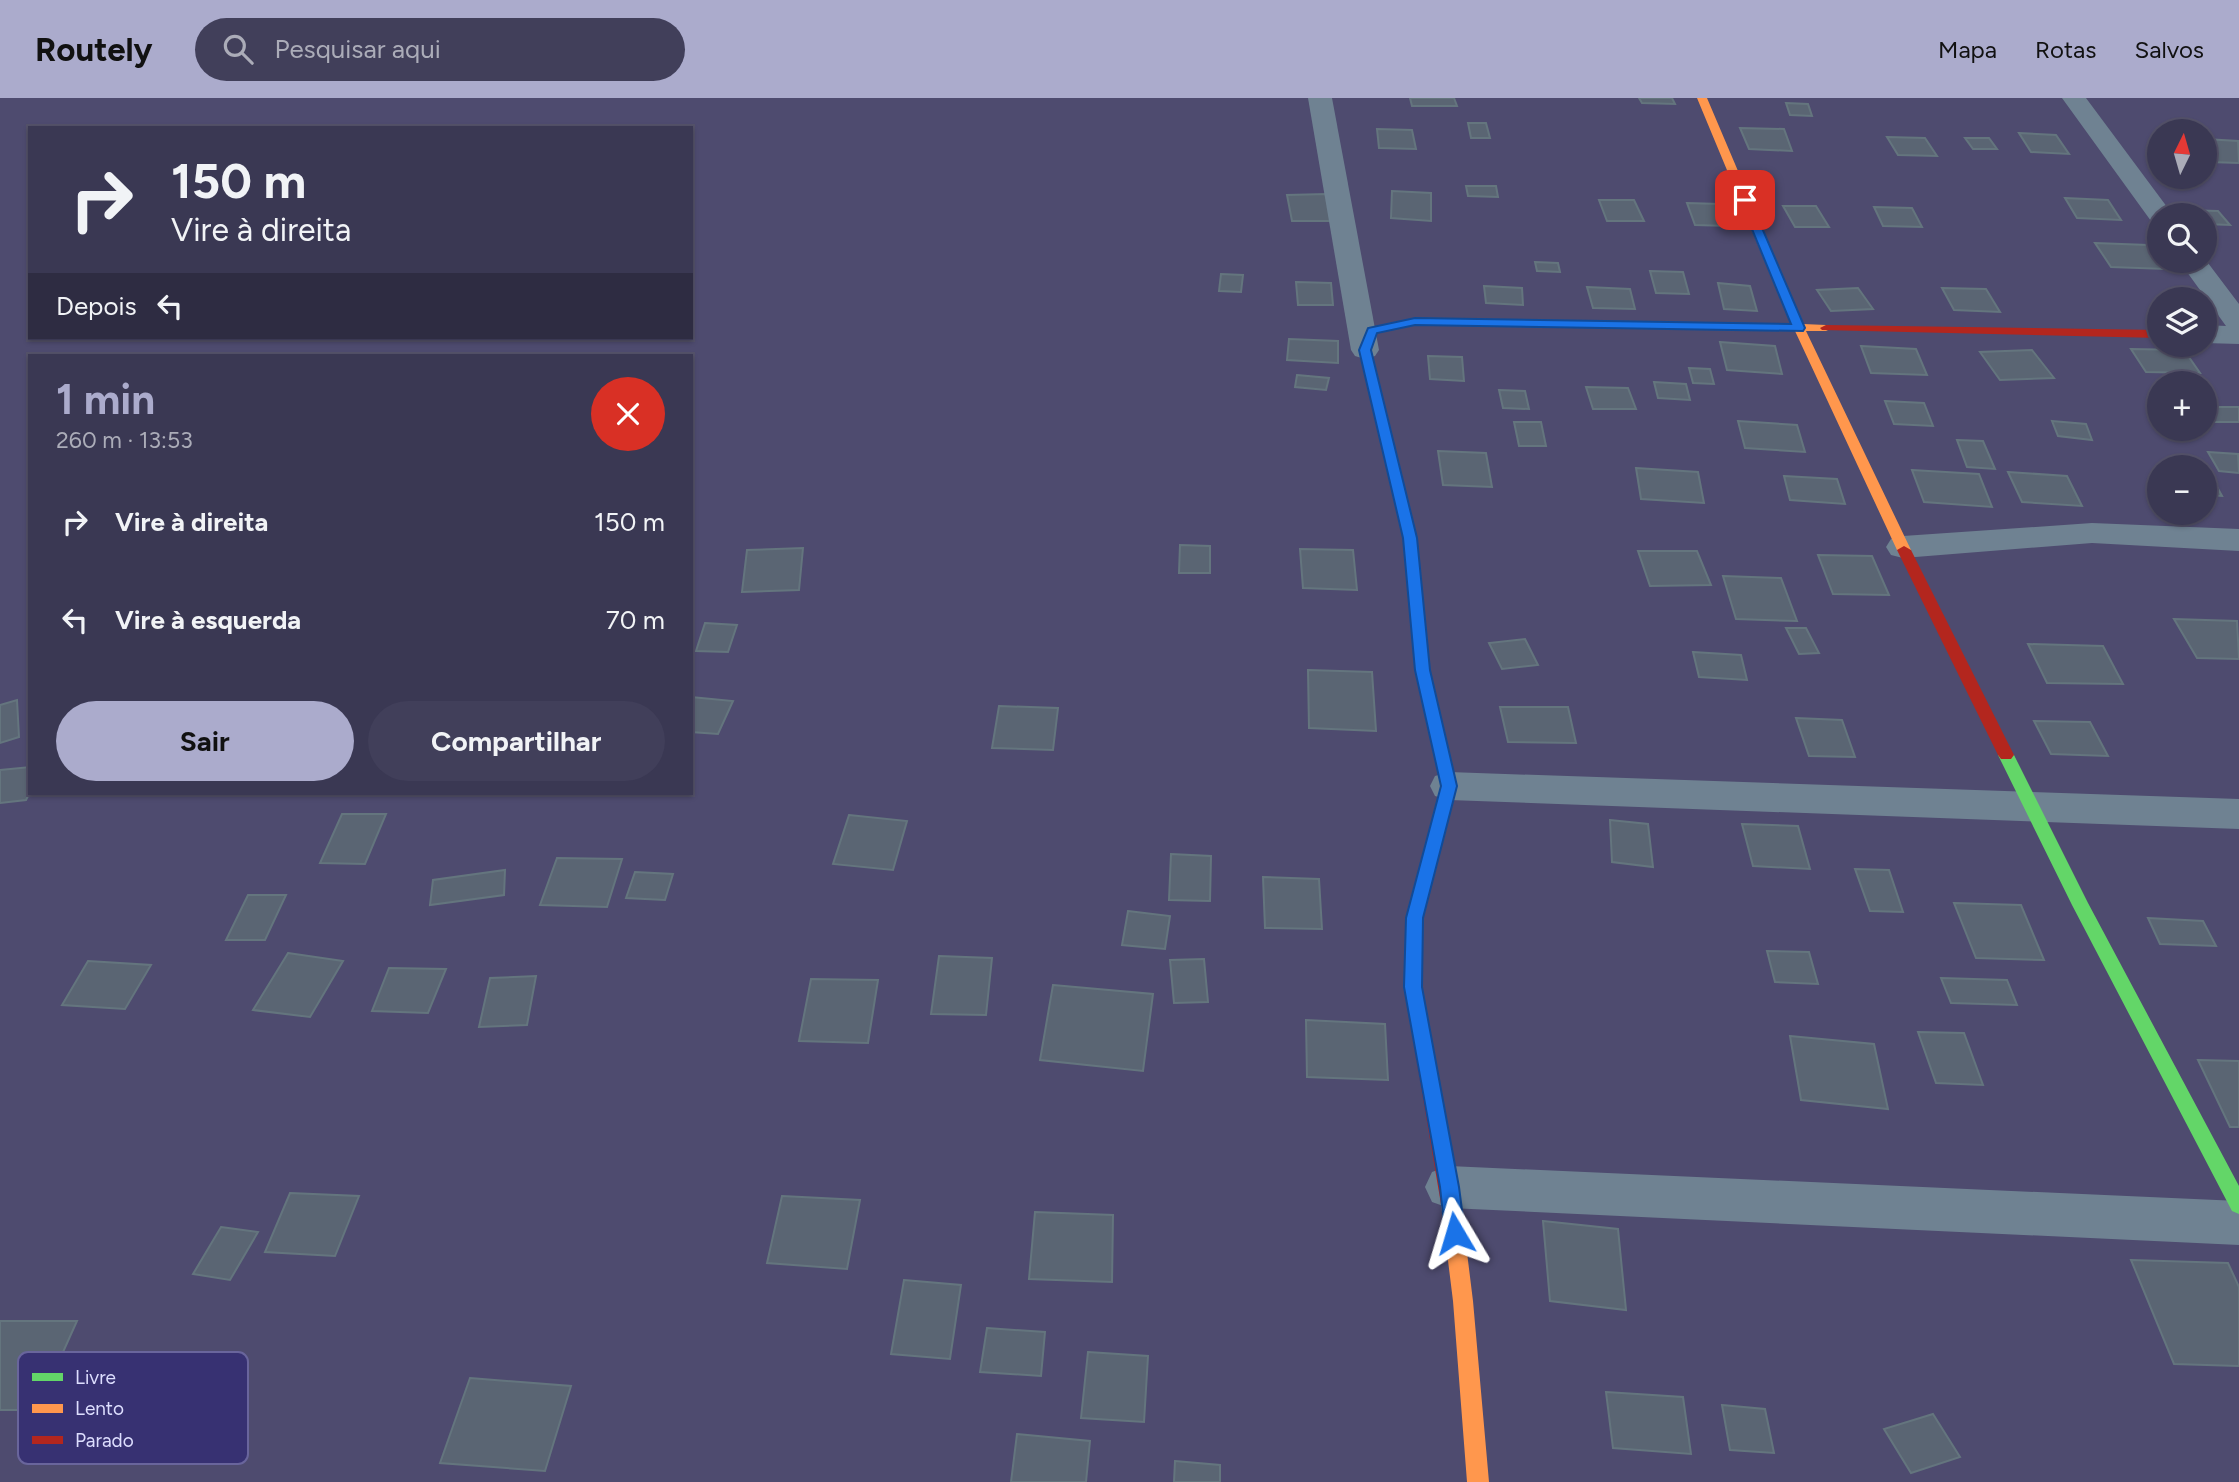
<!DOCTYPE html>
<html lang="pt">
<meta charset="utf-8">
<style>
body{margin:0;font-family:Figtree,sans-serif;background:#413f5a;color:#f1f3f6;height:100vh;display:flex;flex-direction:column;font-size:26px;white-space:nowrap}
*{box-sizing:border-box;margin:0}
p{font-size:23px;color:#abacb8}
.icon{flex:none;width:38px;height:38px;fill:none;stroke:currentColor;stroke-width:2;stroke-linecap:round;stroke-linejoin:round}
.map{position:relative;flex:1;overflow:hidden}
.panel{position:absolute;left:28px;top:256px;width:665px;height:441px;display:flex;flex-direction:column;background:#3a3853;border-radius:0px;box-shadow:0 2px 5px #0004,0 0 0 2px #54526a}
.panel>*{flex:none}
.top-card{position:absolute;left:28px;top:28px;width:665px;height:214px;border-radius:0px;box-shadow:0 2px 5px #0004,0 0 0 2px #54526a;background:#3a3853;color:#f1f3f6;overflow:hidden}
.needle{width:46px;rotate:5deg}
.controls{position:absolute;left:2147px;top:21px;display:grid;gap:14px}
.controls a{display:grid;place-items:center;width:70px;height:70px;border-radius:50%;background:#3a3853;box-shadow:0 2px 5px #0004,0 0 0 2px #54526a;font-size:35px}
.pin{position:absolute;display:grid;place-items:center;width:60px;height:60px;color:#fff;margin:-30px;border-radius:14px;box-shadow:0 4px 10px #0006}
.me{position:absolute;width:77px;margin:-38px;rotate:353deg;stroke-linejoin:round;filter:drop-shadow(0 0 5px #0008)}
.turn{display:flex;align-items:center;gap:24px;height:147px;padding:0 28px;font-size:32px}
.turn .icon{width:91px;height:91px;stroke-width:2.5}
.turn b{display:block;font-size:49px;line-height:60px}
.then{display:flex;align-items:center;height:66px;padding:0 28px;background:#0003;gap:14px;font-size:26px}
.round{display:grid;place-items:center;flex:none;width:74px;height:74px;border-radius:37px;background:#413f5a}
.summary{display:flex;align-items:center;justify-content:space-between;height:119px;padding:0 28px}
h1{font-size:42px;font-weight:700;line-height:52px;color:#ababcc}
.button{display:flex;gap:14px;margin-top:auto;padding:14px 28px}
.button a{flex:1;height:80px;border-radius:42px;background:#ababcc;color:#111;font-size:28px;font-weight:700;line-height:80px;text-align:center}
.button a+a{background:#413f5a;color:#f1f3f6}
ul{padding:0;list-style:none}
li{display:flex;align-items:center;gap:21px;height:98px;padding:0 28px}
li div{flex:1}
li b{display:block;font-size:26px}
li em{font-style:normal}
header{display:flex;align-items:center;gap:42px;box-sizing:border-box;height:98px;padding:0 35px;background:#ababcc;color:#111}
header strong{font-size:33px}
nav{display:flex;gap:38px;margin-inline-start:auto;font-size:24px}
.search{width:490px;height:63px;background:#413f5a;display:flex;align-items:center;gap:18px;box-sizing:border-box;padding:0 24px;border-radius:38px;color:#abacb8;font-size:26px}
.map>svg:first-child{display:block}
</style>
<header>
<strong>Routely</strong>
<div class="search"><svg class="icon" aria-label="search" viewBox="0 0 24 24"><circle cx="10" cy="10" r="6"/><path d="M15 15l6 6"/></svg>Pesquisar aqui</div>
<nav><a>Mapa</a><a>Rotas</a><a>Salvos</a></nav>
</header>
<div class="map">
<svg width="2239" height="1384" viewBox="0 0 2239 1384">
<rect width="100%" height="100%" fill="#4e4b6f"/>
<g fill="#5a6573" stroke="#64757e" stroke-width="2">
<polygon points="1410,0 1454,0 1457,8 1412,8"/>
<polygon points="1639,0 1672,0 1675,6 1642,5"/>
<polygon points="1786,5 1808,6 1812,18 1790,17"/>
<polygon points="1468,25 1486,25 1490,40 1471,40"/>
<polygon points="1740,30 1784,31 1792,53 1749,51"/>
<polygon points="1377,31 1412,32 1416,51 1379,50"/>
<polygon points="2019,35 2056,37 2069,56 2031,54"/>
<polygon points="1887,39 1925,40 1937,58 1898,57"/>
<polygon points="1965,40 1989,40 1997,51 1973,51"/>
<polygon points="2205,41 2238,43 2239,65 2210,64 2205,56"/>
<polygon points="1466,88 1496,88 1498,99 1468,98"/>
<polygon points="1392,93 1431,95 1431,123 1391,120"/>
<polygon points="1326,96 1331,123 1292,123 1287,97"/>
<polygon points="2065,100 2108,102 2121,122 2077,120"/>
<polygon points="1599,102 1634,102 1644,123 1607,123"/>
<polygon points="1687,105 1720,106 1729,128 1695,127"/>
<polygon points="1783,108 1816,108 1829,129 1795,129"/>
<polygon points="1874,109 1912,110 1922,129 1883,128"/>
<polygon points="2182,112 2218,113 2230,127 2205,126 2205,117 2186,117"/>
<polygon points="2095,145 2148,147 2165,171 2111,169"/>
<polygon points="1535,164 1558,165 1560,174 1537,173"/>
<polygon points="1650,173 1683,174 1689,196 1656,195"/>
<polygon points="1221,176 1243,177 1241,194 1219,193"/>
<polygon points="1296,184 1331,185 1333,207 1298,207"/>
<polygon points="1718,185 1750,188 1757,213 1724,211"/>
<polygon points="1484,188 1522,190 1523,207 1486,205"/>
<polygon points="1587,189 1630,191 1635,211 1593,210"/>
<polygon points="1858,190 1873,211 1831,213 1817,192"/>
<polygon points="1942,190 1986,191 2000,214 1954,212"/>
<polygon points="1289,241 1338,243 1338,265 1287,262"/>
<polygon points="1720,244 1775,248 1782,276 1727,272"/>
<polygon points="1861,248 1916,251 1927,277 1871,275"/>
<polygon points="2131,251 2184,252 2200,275 2146,274"/>
<polygon points="2032,252 2054,280 2000,282 1980,254"/>
<polygon points="1428,258 1462,259 1464,283 1430,281"/>
<polygon points="1689,270 1710,271 1714,286 1693,285"/>
<polygon points="1297,277 1329,280 1326,292 1295,289"/>
<polygon points="1654,284 1686,286 1690,302 1658,300"/>
<polygon points="1586,289 1628,290 1636,311 1593,311"/>
<polygon points="1499,292 1525,293 1529,311 1503,310"/>
<polygon points="1885,303 1924,305 1933,328 1894,326"/>
<polygon points="2205,309 2239,309 2239,324 2212,324 2205,316"/>
<polygon points="1738,323 1797,327 1805,354 1745,350"/>
<polygon points="2052,323 2086,326 2092,342 2058,338"/>
<polygon points="1514,324 1541,324 1546,348 1519,348"/>
<polygon points="1957,342 1983,343 1995,371 1967,369"/>
<polygon points="1438,353 1486,355 1492,389 1443,387"/>
<polygon points="2208,354 2238,356 2239,375 2219,373"/>
<polygon points="1636,370 1698,374 1704,405 1641,401"/>
<polygon points="1912,372 1979,376 1992,409 1924,404"/>
<polygon points="2008,374 2067,378 2082,408 2022,404"/>
<polygon points="2205,376 2210,376 2222,398 2205,397"/>
<polygon points="1784,378 1837,381 1845,406 1790,402"/>
<polygon points="1180,447 1210,448 1210,475 1179,475"/>
<polygon points="803,450 799,492 742,494 747,452"/>
<polygon points="1300,451 1353,452 1357,492 1303,490"/>
<polygon points="1638,453 1697,453 1711,487 1650,488"/>
<polygon points="1818,457 1872,458 1889,497 1833,496"/>
<polygon points="1723,478 1781,480 1797,523 1736,521"/>
<polygon points="2174,521 2237,523 2239,561 2197,560"/>
<polygon points="705,525 737,527 728,554 696,553"/>
<polygon points="1786,530 1806,530 1819,555 1799,556"/>
<polygon points="1525,541 1538,567 1502,571 1489,545"/>
<polygon points="2028,546 2103,548 2123,586 2047,585"/>
<polygon points="1693,554 1741,557 1747,582 1699,579"/>
<polygon points="1308,572 1372,574 1376,633 1309,630"/>
<polygon points="691,599 733,603 718,636 691,634"/>
<polygon points="17,602 19,639 0,645 0,607"/>
<polygon points="999,608 1058,610 1053,652 992,650"/>
<polygon points="1500,609 1568,609 1576,645 1508,644"/>
<polygon points="1796,620 1842,622 1855,659 1809,658"/>
<polygon points="2034,623 2090,624 2108,658 2051,656"/>
<polygon points="30,669 30,694 26,702 0,705 0,672"/>
<polygon points="342,716 386,716 365,766 320,765"/>
<polygon points="849,717 907,723 893,772 833,766"/>
<polygon points="1610,722 1648,726 1653,769 1612,764"/>
<polygon points="1742,726 1798,728 1810,771 1753,768"/>
<polygon points="1171,756 1211,758 1210,803 1169,802"/>
<polygon points="557,760 622,761 607,809 540,807"/>
<polygon points="1855,771 1889,772 1903,814 1870,813"/>
<polygon points="505,772 504,797 430,807 433,782"/>
<polygon points="635,774 673,776 665,802 626,800"/>
<polygon points="1263,779 1319,781 1322,831 1265,830"/>
<polygon points="248,797 286,797 265,842 226,842"/>
<polygon points="1954,805 2021,807 2044,862 1976,860"/>
<polygon points="1128,813 1170,818 1165,851 1122,847"/>
<polygon points="2148,820 2203,823 2216,848 2160,846"/>
<polygon points="1767,853 1809,854 1818,886 1775,884"/>
<polygon points="288,855 343,863 310,919 253,912"/>
<polygon points="939,858 992,860 986,917 931,916"/>
<polygon points="1204,861 1208,904 1174,905 1170,862"/>
<polygon points="88,863 151,867 125,911 62,907"/>
<polygon points="389,870 446,871 428,915 372,913"/>
<polygon points="536,878 527,927 479,929 490,880"/>
<polygon points="1941,880 2007,882 2017,907 1951,905"/>
<polygon points="811,881 878,882 868,945 799,943"/>
<polygon points="1053,887 1153,896 1143,973 1040,962"/>
<polygon points="1306,922 1385,926 1388,982 1307,979"/>
<polygon points="1918,934 1964,935 1983,987 1936,985"/>
<polygon points="1790,938 1874,946 1888,1011 1801,1002"/>
<polygon points="2198,962 2239,963 2239,1029 2230,1029"/>
<polygon points="290,1095 359,1098 335,1158 265,1154"/>
<polygon points="782,1098 860,1102 847,1171 767,1165"/>
<polygon points="1035,1114 1113,1117 1112,1184 1029,1181"/>
<polygon points="1543,1123 1618,1131 1626,1212 1550,1203"/>
<polygon points="221,1129 258,1134 230,1182 193,1176"/>
<polygon points="2131,1162 2228,1165 2239,1189 2239,1268 2174,1266"/>
<polygon points="904,1182 961,1187 950,1261 891,1256"/>
<polygon points="0,1223 77,1223 37,1312 0,1312"/>
<polygon points="987,1230 1045,1234 1041,1278 980,1274"/>
<polygon points="1088,1254 1148,1258 1144,1324 1081,1320"/>
<polygon points="470,1280 571,1288 545,1373 440,1365"/>
<polygon points="1606,1294 1683,1299 1691,1356 1613,1350"/>
<polygon points="1722,1307 1765,1311 1774,1355 1730,1352"/>
<polygon points="1933,1316 1960,1359 1911,1375 1884,1331"/>
<polygon points="1017,1336 1090,1343 1086,1384 1011,1384"/>
<polygon points="1175,1363 1220,1367 1220,1384 1174,1384"/>
</g>
<g fill="none" stroke-linecap="round" stroke-linejoin="round">
<g fill="#6f8292" fill-rule="evenodd">
<polygon points="1308,0 1332,0 1379,252 1375,258 1365,261 1355,258 1351,252"/>
<polygon points="2062,0 2086,0 2173,117 2160,117 2160,125 2151,123"/>
<polygon points="2205,161 2239,206 2239,246 2205,245 2205,227 2226,228 2179,163 2205,163"/>
<polygon points="2092,425 2239,431 2239,453 2092,445 1903,460 1891,457 1886,449 1891,441 1903,438"/>
<polygon points="1449,674 2239,701 2239,731 1449,702 1435,698 1430,688 1435,678"/>
<polygon points="1449,1068 2239,1103 2239,1147 1449,1110 1432,1104 1425,1089 1432,1074"/>
</g>
<g fill="#63d668" fill-rule="evenodd">
<polygon points="1415,220 1456,221 1462,224 1456,227 1415,226 1377,234 1371,252 1417,440 1430,572 1457,688 1444,738 1442,742 1430,742 1428,738 1441,688 1416,572 1403,440 1359,252 1368,230"/>
<polygon points="2006,651 2014,657 2088,805 2239,1088 2239,1116 2232,1113 2072,807 1998,657"/>
</g>
<g fill="#ff974d" fill-rule="evenodd">
<polygon points="1697,0 1707,0 1803,226 1826,227 1832,230 1826,233 1806,233 1911,452 1909,455 1904,456 1897,452 1795,233 1456,227 1450,224 1456,221 1791,226"/>
<polygon points="1451,1097 1458,1100 1461,1106 1473,1203 1489,1384 1467,1384 1453,1203 1441,1106 1444,1100"/>
</g>
<g fill="#b3261e" fill-rule="evenodd">
<polygon points="1826,227 2160,232 2160,240 1822,232 1820,230"/>
<polygon points="1904,448 1911,452 2014,657 2011,661 2001,661 1998,657 1897,452"/>
<polygon points="1436,732 1442,734 1444,738 1423,820 1422,889 1461,1106 1458,1112 1451,1115 1444,1112 1441,1106 1404,889 1407,820 1428,738 1430,734"/>
</g>
</g>
<polygon fill="#1a73e8" stroke="#114b97" stroke-width="2" points="1745,99 1750,102 1805,230 1803,233 1415,227 1377,235 1371,252 1417,440 1430,572 1457,688 1423,820 1422,889 1459,1089 1465,1135 1462,1141 1455,1144 1448,1141 1445,1135 1440,1089 1404,889 1406,820 1441,688 1415,572 1403,440 1359,252 1368,230 1415,220 1791,226 1740,102"/>
<rect x="18" y="1254" width="230" height="112" rx="10" fill="#373172" stroke="#69659c" stroke-width="2"/>
<rect x="32" y="1275" width="31" height="8" fill="#63d668"/>
<rect x="32" y="1306" width="31" height="9" fill="#ff974d"/>
<rect x="32" y="1338" width="31" height="8" fill="#b3261e"/>
<g font-size="19" fill="#dddefe">
<text x="75" y="1286">Livre</text>
<text x="75" y="1317">Lento</text>
<text x="75" y="1349">Parado</text>
</g>
</svg>
<div class="controls">
<a><svg class="needle" viewBox="-14 -14 28 28"><path d="M0-13l5 13h-10z" fill="#e53935"/><path d="M0 13l5-13h-10z" fill="#abacb8"/></svg></a>
<a><svg class="icon" aria-label="search" viewBox="0 0 24 24"><circle cx="10" cy="10" r="6"/><path d="M15 15l6 6"/></svg></a>
<a><svg class="icon" aria-label="layers" viewBox="0 0 24 24"><path d="M12 4l9 5-9 5-9-5zM3 14l9 5 9-5"/></svg></a>
<a>+</a>
<a>−</a>
</div>
<div class="pin" style="left:1745px;top:102px;background:#d93025"><svg class="icon" aria-label="arrive" viewBox="0 0 24 24"><path d="M6 21V4h12l-3 4 3 4H6"/></svg></div>
<svg class="me" style="left:1455px;top:1135px" viewBox="-20 -20 40 40"><path d="M0-17L14 15 0 8-14 15z" fill="#1a73e8" stroke="#fff" stroke-width="4"/></svg>
<div class="top-card">
<div class="turn"><svg class="icon" aria-label="right" viewBox="0 0 24 24"><path d="M7 20v-9h11M14 6l5 5-5 5"/></svg><div><b>150 m</b>Vire à direita</div></div>
<div class="then">Depois<svg class="icon" aria-label="left" viewBox="0 0 24 24"><path d="M17 20v-9H6M10 6l-5 5 5 5"/></svg></div>
</div>
<section class="panel">
<div class="summary"><div><h1>1 min</h1><p>260 m · 13:53</p></div><a class="round" style="background:#d93025;color:#fff"><svg class="icon" aria-label="close" viewBox="0 0 24 24"><path d="M6 6l12 12M18 6L6 18"/></svg></a></div>
<ul>
<li><svg class="icon" aria-label="right" viewBox="0 0 24 24"><path d="M7 20v-9h11M14 6l5 5-5 5"/></svg><div><b>Vire à direita</b></div><em>150 m</em></li>
<li><svg class="icon" aria-label="left" viewBox="0 0 24 24"><path d="M17 20v-9H6M10 6l-5 5 5 5"/></svg><div><b>Vire à esquerda</b></div><em>70 m</em></li>
</ul>
<div class="button"><a>Sair</a><a>Compartilhar</a></div>
</section>
</div>
